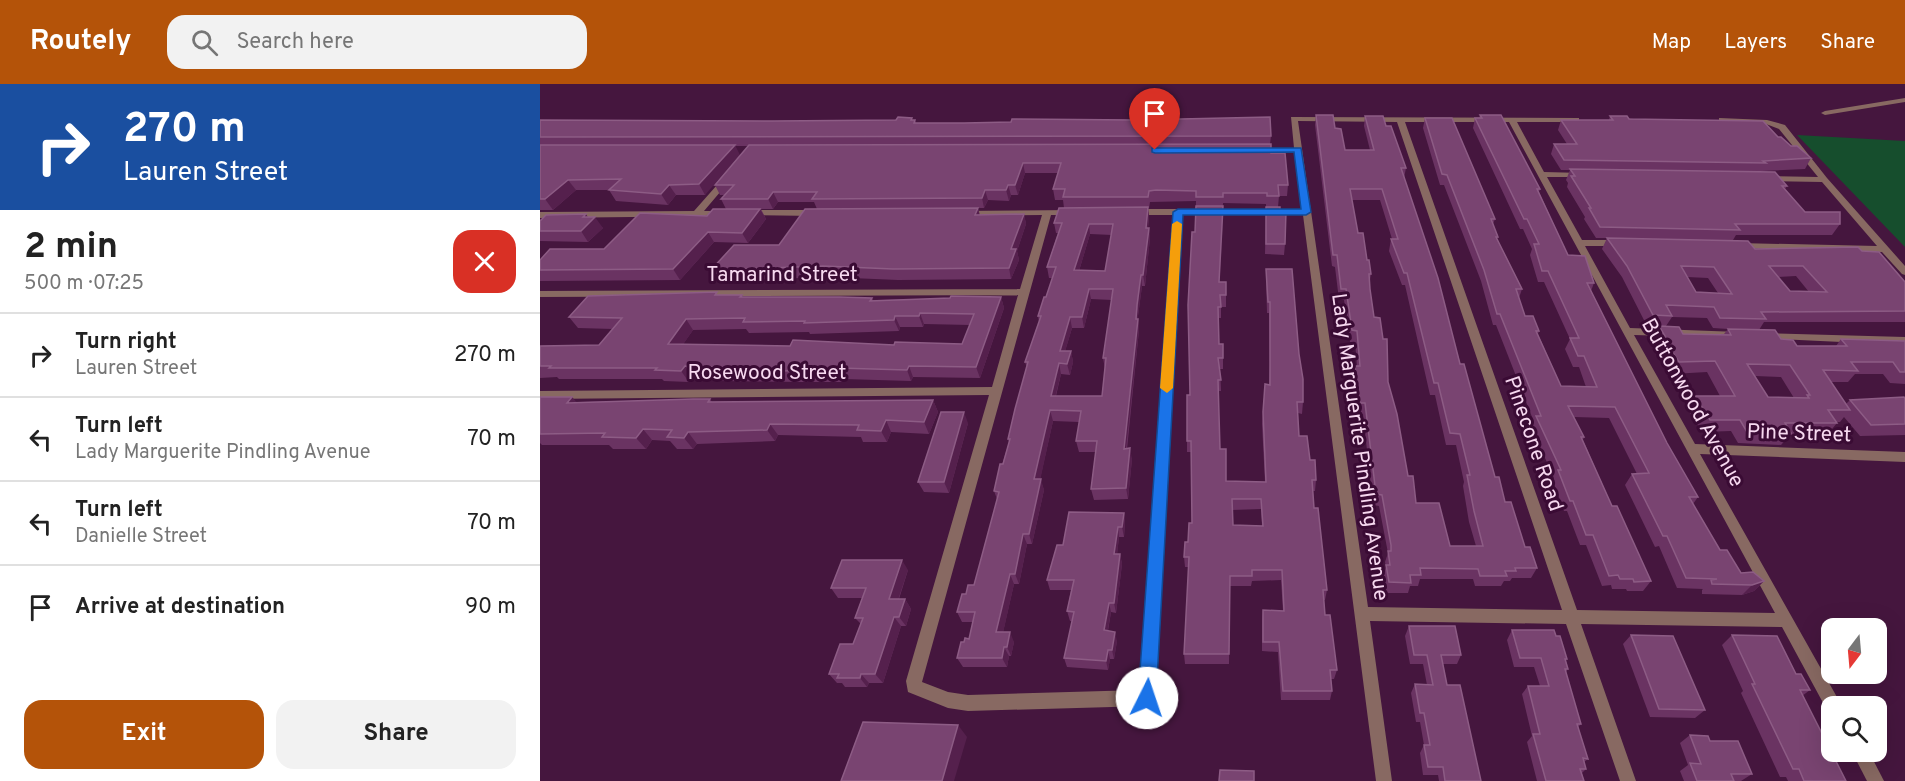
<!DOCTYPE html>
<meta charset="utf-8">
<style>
body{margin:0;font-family:Overpass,sans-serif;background:#f2f2f2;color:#222;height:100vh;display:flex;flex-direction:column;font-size:22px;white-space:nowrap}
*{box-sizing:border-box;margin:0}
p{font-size:20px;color:#767676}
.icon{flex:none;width:33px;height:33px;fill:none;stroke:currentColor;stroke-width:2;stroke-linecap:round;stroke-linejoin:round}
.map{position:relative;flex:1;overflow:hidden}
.details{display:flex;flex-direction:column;background:#fff;width:540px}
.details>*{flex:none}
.hud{background:#1a4fa0;color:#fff;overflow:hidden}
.needle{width:39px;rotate:196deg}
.controls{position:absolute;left:1281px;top:534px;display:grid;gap:12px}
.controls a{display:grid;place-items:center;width:66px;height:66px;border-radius:12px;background:#fff;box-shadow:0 6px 24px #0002;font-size:30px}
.pin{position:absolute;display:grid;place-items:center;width:51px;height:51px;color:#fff;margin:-62px -26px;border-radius:50% 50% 50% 0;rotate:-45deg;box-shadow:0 0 6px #0007}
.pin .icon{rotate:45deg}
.me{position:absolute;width:66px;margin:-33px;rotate:4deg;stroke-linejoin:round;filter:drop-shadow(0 0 4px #0008)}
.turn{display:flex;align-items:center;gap:21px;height:126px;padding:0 24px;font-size:27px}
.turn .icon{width:78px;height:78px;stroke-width:2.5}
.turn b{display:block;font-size:42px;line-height:51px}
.round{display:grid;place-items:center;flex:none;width:63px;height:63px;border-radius:18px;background:#f2f2f2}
.overview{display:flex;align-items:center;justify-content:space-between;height:102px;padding:0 24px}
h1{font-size:36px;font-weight:700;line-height:45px}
.button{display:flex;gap:12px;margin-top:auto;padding:12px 24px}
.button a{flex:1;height:69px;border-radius:18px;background:#b45309;color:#fff;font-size:24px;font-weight:700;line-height:69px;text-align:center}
.button a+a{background:#f2f2f2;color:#222}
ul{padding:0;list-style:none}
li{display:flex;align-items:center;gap:18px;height:84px;padding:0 24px;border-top:2px solid #e0e0e0}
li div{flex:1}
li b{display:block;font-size:22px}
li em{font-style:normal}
header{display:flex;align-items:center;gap:36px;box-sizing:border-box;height:84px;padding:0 30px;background:#b45309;color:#fff}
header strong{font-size:28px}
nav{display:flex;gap:33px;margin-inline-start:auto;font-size:21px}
.search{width:420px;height:54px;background:#f2f2f2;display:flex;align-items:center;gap:15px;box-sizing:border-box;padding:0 21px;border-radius:18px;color:#767676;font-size:22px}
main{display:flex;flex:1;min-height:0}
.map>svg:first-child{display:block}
</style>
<header>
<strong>Routely</strong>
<div class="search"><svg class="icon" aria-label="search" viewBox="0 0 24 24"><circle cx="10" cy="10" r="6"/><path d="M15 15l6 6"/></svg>Search here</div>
<nav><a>Map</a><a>Layers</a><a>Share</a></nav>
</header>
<main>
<section class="details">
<div class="hud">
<div class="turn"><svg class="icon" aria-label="right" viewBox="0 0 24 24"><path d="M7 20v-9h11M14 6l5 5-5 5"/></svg><div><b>270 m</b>Lauren Street</div></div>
</div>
<div class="overview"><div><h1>2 min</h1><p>500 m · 07:25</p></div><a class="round" style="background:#d93025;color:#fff"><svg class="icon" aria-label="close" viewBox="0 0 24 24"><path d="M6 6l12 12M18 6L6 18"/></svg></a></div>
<ul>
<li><svg class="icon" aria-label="right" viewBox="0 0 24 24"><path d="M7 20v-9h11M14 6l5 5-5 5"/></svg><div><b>Turn right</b><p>Lauren Street</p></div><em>270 m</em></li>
<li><svg class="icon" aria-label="left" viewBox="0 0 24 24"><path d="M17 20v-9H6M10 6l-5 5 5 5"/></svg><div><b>Turn left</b><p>Lady Marguerite Pindling Avenue</p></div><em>70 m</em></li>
<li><svg class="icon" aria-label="left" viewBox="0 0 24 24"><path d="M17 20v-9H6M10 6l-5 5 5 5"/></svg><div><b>Turn left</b><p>Danielle Street</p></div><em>70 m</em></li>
<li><svg class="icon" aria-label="arrive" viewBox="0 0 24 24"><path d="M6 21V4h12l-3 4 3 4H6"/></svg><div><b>Arrive at destination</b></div><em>90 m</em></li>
</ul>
<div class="button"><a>Exit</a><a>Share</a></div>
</section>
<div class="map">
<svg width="1365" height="697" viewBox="0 0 1365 697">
<rect width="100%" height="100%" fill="#45163e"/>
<polygon fill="#164e2d" points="1257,51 1365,57 1365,163"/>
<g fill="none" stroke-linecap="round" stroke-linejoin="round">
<g fill="#886962" fill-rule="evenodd">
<polygon points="1365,14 1365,18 1285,31 1281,29 1285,27"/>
<path d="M751 33 1039 34V38H977L1004 88 1043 89 1047 91 1043 93H1007L1042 156H1081L1086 159 1081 162H1045L1090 244 1199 248 1204 251 1199 254 1094 251 1155 360 1365 368V378L1160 370 1302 622H1292V629L1288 628 1242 543 1041 540 1096 697H1080L1026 540 830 537 852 697H836L763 131H642L615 614 613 619 607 622 428 627 408 624 368 608 366 597 449 311 0 315V307L452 303 478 211 0 213V207L480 205 502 131 422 132 419 131V127L537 126 538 128 534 131H511L382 598 408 608 428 611 600 606 633 131H593L589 128 593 125H762L755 68H717L713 66 717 64H754ZM758 37 857 38 1022 526 828 523ZM865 38H969L1235 529 1037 526Z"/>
<polygon points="1179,34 1227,36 1245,41 1287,94 1365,182 1365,191 1362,190 1342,168 1195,164 1195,160 1198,159 1337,162 1282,98 1222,97 1221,95 1225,92 1278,93 1239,45 1226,40 1182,38 1179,38"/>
<polygon points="185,92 192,94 164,127 189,127 190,129 186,132 0,134 0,128 154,127"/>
<polygon points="206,126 276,126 280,129 276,132 203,131 202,129"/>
<polygon points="1222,249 1365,253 1365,261 1218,254 1217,252"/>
<polygon points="1312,668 1329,668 1344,697 1327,697"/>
</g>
</g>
<g fill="#6a3362" fill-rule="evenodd">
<path d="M776 31 795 44 805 66H830L824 42 825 32 846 42 866 84 864 94 955 393 965 418 985 463 997 484 991 494H972L970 497H964L961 502H935L933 495H880L878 502H870L868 509H846L843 491 846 483 845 478 848 469 839 422 833 421 823 330 818 331 815 314 813 294 815 282H817L815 258H810L804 216H799L795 183 792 182 775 41ZM812 116H840L852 155H851L849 167 862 201H865L890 311H895L906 361H916L924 398 923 402 929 438 936 462H910L876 419 868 392 834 233 829 201 831 190 818 149Z"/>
<polygon points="940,31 1000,105 999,108 1028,171 1054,199 1051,207 1127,359 1158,413 1153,420 1180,466 1201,489 1224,497 1214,507 1202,511 1162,510 1162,506 1163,505 1137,504 1119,462 1115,463 1085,401 1092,390 1097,390 1069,334 1034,333 1044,353 1043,356 1072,422 1111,497 1103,507 1087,507 1086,505 1072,505 1071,501 1062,502 1046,461 1040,461 1027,427 1024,427 1013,397 1014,394 991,343 994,338 956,241 953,241 941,197 904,101 900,101 883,44 885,34 955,135 953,140 958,153 957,155 982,205 979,214 985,232 999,247 998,250 1021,302 1046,303 1039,283 1033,283 1025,265 1030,255 1004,198 998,198 990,171 992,165 983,145 980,145 933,44 935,34 939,34"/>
<path d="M1070 32 1238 53 1271 74 1265 85 1222 87 1221 88 1247 102 1245 105 1265 128 1300 140 1292 151H1196L1193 156 1215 165 1322 167 1365 198V238H1224L1219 246 1257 262H1296L1301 255 1365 257V300L1350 299 1343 290H1315L1308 298H1291L1306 320 1310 316 1365 315V351L1320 352 1304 333 1300 338H1296L1297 339 1287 351H1250L1241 361 1198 359 1191 347 1162 348 1147 324 1155 312H1180L1167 288 1132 290 1115 264 1117 262 1113 254 1119 243 1107 242 1082 193 1062 165 1067 154H1056L1044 135 1045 133 1027 103 1028 99 1026 96 1030 86H1021L1011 70 1014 60H1027L1018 46 1021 36H1069ZM1256 192 1269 208 1250 207 1238 193ZM1147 193 1168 194 1178 209 1156 208ZM1132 233 1167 234 1173 244 1188 245 1184 250H1143L1126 242ZM1215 292 1241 293 1254 314 1228 313Z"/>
<path d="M0 36 233 37 375 36 376 39 731 52 730 60 731 69 748 101 747 112H739L738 123 745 160 744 171 725 170 726 120 683 119 679 198H686V223H681V234H678L679 260 683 274V285H680L681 307H678L680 365 686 397 725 398 722 340 725 300H729L730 281 729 229H727L726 196V185L759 270 763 318 762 330 758 329 759 352 770 376 776 396 775 407H773L774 424 787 506 785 516H784L785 531 797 586 794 595H791L792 607 790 616H741L738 568 722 567V536L723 526 743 527 741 496 712 497 711 502H690L689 580H645L644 570 649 483H645L644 473 652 439 651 368H647V357L650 311 656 117 610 118 609 124H608L609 133 608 144H609L610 154 605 202H602L598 232 599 246 587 365 592 375 588 415 554 416 551 405 556 368H539L536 357 539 338 513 337 500 395 504 406 492 460H487L479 500H474L463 548 474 558 471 572H469L467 583H423L417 574 424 558 429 555 433 538H422L417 528 426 510 434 501 457 415 454 407 469 358 468 355 487 284 485 278 499 238 498 232 506 213 512 194H509L507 183 518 149H516L514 139 524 124 523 116H515L513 105 518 89H485L478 111H471L469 117 448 116 444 124H438L440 131 484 130 486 140 477 167 479 176 471 195 358 196 288 193 177 197 171 186 239 161 277 125 274 118H238L233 125H221L226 135 208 159 174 158 140 196 0 197V176L64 165 186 125 181 115 185 111H180L175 101 208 62H196L165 111H136L128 121 76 117 69 106H36L13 126H0ZM550 150 572 151 565 187H539ZM551 215 572 216 563 274 565 285 562 312H516L521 290 530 291 533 278 531 267H525L532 244H544ZM721 425 722 442 693 441 692 426Z"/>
<polygon points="48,133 63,144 48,158 0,157 0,135 1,136"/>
<path d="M179 211H202L203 213 332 214 333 216 461 213 464 224 440 294 373 293 371 297 303 295 302 298H264L183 297 181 294 153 293 149 298 124 297 122 295H19L17 293 0 294V262L59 261 73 245 38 244 29 233ZM384 240 430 241 422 260 250 262 143 260 153 246 206 245 209 249 269 248 270 250 359 247 360 243H383Z"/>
<polygon points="0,313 37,318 170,315 172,318 393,316 398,328 389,350 351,348 347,358 323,358 321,353 238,351 235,357 157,360 153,365 137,365 130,357 112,356 106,365 73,365 69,361 2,361 0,359"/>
<polygon points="428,339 409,409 384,408 378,398"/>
<polygon points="584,429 585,439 584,453 579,453 577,470 580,470 582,480 576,529 571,528 568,547 577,557 574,575 570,575 568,586 527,583 524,574 532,537 530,537 527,527 531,506 510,506 507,496 523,461"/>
<polygon points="368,486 359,515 365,515 371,525 366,542 361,542 343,599 329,599 327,603 305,603 302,599 297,599 289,590 313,560 321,540 315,534 322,514 298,514 291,504"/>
<polygon points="869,542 921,571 917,580 903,580 907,601 941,697 899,697 898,691 883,691 880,669 884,661 880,638 876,638 871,609 875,600 887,601 883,580 870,580 865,552"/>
<polygon points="972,546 1016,552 1027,575 1026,577 1028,585 1026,588 1041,640 1038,643 1048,675 1044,678 1046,685 1042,689 1044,697 997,697 987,658 992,652 982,610 988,602 1000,602 994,583 974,583 967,556"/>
<polygon points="1091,551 1165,626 1155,634 1110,633 1083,560"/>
<polygon points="1192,551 1256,590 1270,606 1262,612 1306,697 1248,697 1246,693 1240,693 1201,609 1203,607 1182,561"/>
<polygon points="1150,651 1170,657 1212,690 1201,697 1144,697 1140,687 1148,681 1140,659"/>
</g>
<g fill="#55204d">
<polygon points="195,61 200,71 165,111 159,100"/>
<polygon points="483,79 485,89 478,111 475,101"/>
<polygon points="28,96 36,106 13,126 5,115"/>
<polygon points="129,101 136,111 128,121 121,110"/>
<polygon points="468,101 471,111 469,117 466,106"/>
<polygon points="445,106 448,116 444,124 442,114"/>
<polygon points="233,108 238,118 233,125 228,115"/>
<polygon points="683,122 683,133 679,209 679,198"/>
<polygon points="608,123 609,133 607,154 606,144"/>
<polygon points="438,124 440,134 435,131"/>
<polygon points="220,125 226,135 208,159 202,149"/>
<polygon points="46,130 51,138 55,133 63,144 48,158 41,147 43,133"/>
<polygon points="484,130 486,140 477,167 479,176 471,195 469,184 471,165"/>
<polygon points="549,140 550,150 536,197 534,186"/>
<polygon points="609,144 610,154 605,202 603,191"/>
<polygon points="168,148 174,158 140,196 133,185"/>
<polygon points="601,191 602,202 598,232 598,237 598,235 599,246 585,375 584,365"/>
<polygon points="549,205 551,215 544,244 542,233"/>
<polygon points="461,213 464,224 440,294 436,283"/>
<polygon points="380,229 384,240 383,243 379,232"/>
<polygon points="355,232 360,243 359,247 354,236"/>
<polygon points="530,233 532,244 522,278 520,267"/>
<polygon points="146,235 153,246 136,271 128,260"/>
<polygon points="531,267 533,278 530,291 527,280"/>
<polygon points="519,279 521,290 513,322 511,312"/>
<polygon points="145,282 153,293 149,298 141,287"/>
<polygon points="369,282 373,293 371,297 367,286"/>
<polygon points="298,284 303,295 302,298 296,287"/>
<polygon points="32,313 42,324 27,319"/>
<polygon points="393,316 398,328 389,350 384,338"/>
<polygon points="510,326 513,337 498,406 494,395"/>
<polygon points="424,328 428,339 409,409 404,398"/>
<polygon points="346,336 351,348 347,358 341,347"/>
<polygon points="230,340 238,351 235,357 227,346"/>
<polygon points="103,345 112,356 106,365 96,354"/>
<polygon points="148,348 157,360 153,365 144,354"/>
<polygon points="590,364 592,375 588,415 586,404"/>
<polygon points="501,395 504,406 492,460 489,450"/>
<polygon points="584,429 585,439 584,453 582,443"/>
<polygon points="578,443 579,453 576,480 574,470"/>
<polygon points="483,450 487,460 479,500 475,490"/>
<polygon points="580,470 582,480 576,529 574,519"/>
<polygon points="362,476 368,486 355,525 349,515"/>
<polygon points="470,490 474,500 461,558 456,548"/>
<polygon points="1224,497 1214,507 1202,511 1212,501"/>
<polygon points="365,515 371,525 366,542 359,533"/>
<polygon points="569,519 571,528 566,556 564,546"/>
<polygon points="354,533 361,542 343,599 335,590"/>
<polygon points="470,548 474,558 471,572 467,563"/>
<polygon points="575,548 577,557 574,575 572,566"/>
<polygon points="464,563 469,572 467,583 462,574"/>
<polygon points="568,566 570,575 568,586 566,577"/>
<polygon points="321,590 329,599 327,603 320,594"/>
<polygon points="418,641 427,653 414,697 402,697"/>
</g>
<g fill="#794471" stroke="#8d5c85" stroke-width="1.5" fill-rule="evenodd">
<path d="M776 31H793L795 44 801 45 805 66H834L825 32H843L846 42H851L866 84H861L898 194 920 280H924L955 393H959L965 418H971L985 463H990L997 484H975L976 487H965L967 492H940L938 485 880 484 881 491H870L871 499 849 498 846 481H850L848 467H851V461L842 411 836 410 825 319H820L817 303 815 282H820L817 247 812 246 806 205H801L797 171H793ZM810 105H842L858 155H851L864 189H867L894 299H898L910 349 920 350 930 391H927L934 427 943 462H910L899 419H876L873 392H868L857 330 848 298 847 255H843L840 234 834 233 830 205 829 190H831L829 176H827L823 149H818Z"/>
<polygon points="940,31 961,31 1000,105 997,105 1028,171 1045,172 1054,199 1047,199 1127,359 1158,413 1149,413 1180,466 1187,466 1201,489 1213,488 1224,497 1212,501 1172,500 1171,496 1177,495 1146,494 1127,452 1123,452 1092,390 1109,389 1075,323 1028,322 1044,353 1041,353 1072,422 1077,422 1111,497 1094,498 1093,495 1080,495 1078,491 1069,492 1053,451 1046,451 1033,417 1030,417 1018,386 1021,386 996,332 1001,332 960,230 957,230 944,186 907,91 902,90 885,34 912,34 955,135 951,135 958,153 956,153 982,205 976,205 985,232 993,232 999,247 996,247 1021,302 1057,303 1044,272 1038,272 1030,254 1039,254 1008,187 1002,187 994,160 999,160 987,135 984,135 935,34 942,34"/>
<polygon points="1070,32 1087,32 1089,35 1223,37 1238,53 1241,53 1251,62 1257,62 1271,74 1223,77 1226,79 1024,76 1014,60 1037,60 1021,36 1073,36"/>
<polygon points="358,33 372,34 371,36 375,36 374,39 424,39 471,38 472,35 595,36 730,33 731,52 0,53 0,36 233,37 356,36"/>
<polygon points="731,60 731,69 745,69 748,101 738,101 739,112 727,112 727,109 683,109 683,113 656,113 656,107 616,106 609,107 608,113 523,113 525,105 513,105 521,79 483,79 475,101 468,101 466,106 445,106 442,114 272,115 277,108 233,108 228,115 181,115 194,101 175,101 209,61"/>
<polygon points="0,61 195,61 159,100 129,101 121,110 69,106 81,95 28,96 5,115 0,115"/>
<polygon points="1030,85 1235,88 1247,102 1242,102 1265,128 1300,128 1300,140 1195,140 1200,146 1060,143 1049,124 1051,124 1031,92 1035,92"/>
<path d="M656 122H683L679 198H686V211H680L681 223H678L679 260H683V274H678L681 296H678L680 365H686V397L726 398 723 328 725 300 730 301V218H728L726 185H752L759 270 763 295V318H757L759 352H767L770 376H775L776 396H772L774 424H778L787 506H783L785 531H790L797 586H790L792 607H743L739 558H723V526L744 527 742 486H712V492H690L689 570H644L649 473H644L645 458H648L649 439H652L651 357H647V311H650L648 221 652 148H655ZM692 415H721L723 442 693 441Z"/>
<path d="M608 123 606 144H609L603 191H601L597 221 596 235H598L584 365 590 364 586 404 551 405 557 357H536L541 327 510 326 494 395H501L489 450H483L475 490H470L456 548H470L467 563H464L462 574H417L421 558H424L425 554 429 555 435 528H417L422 510H426L428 501H434L459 408 454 407 460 380H463L470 355H468L475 325 488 278H485L501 232H498L504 213H506L516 183H507L522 139H514L519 124ZM549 140H573L565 187 534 186ZM549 205H573L563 274H566L562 312H511L519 279 527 280 531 267H520L530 233H542Z"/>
<polygon points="726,123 740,123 740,126 746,127 745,160 726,160"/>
<polygon points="438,124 435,131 484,130 471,165 476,165 469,184 353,185 283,182 171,186 194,161 239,161 265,125"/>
<polygon points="173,125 220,125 202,149 168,148 133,185 0,186 0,176 10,165 64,165 100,129 167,132"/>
<polygon points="46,130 43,133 55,133 41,147 0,147 0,137 6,131"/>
<path d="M1067 154 1208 157 1215 165 1318 163 1322 167 1339 168 1365 198V227L1221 228 1226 235 1180 234 1174 223 1126 221 1132 232 1113 231 1087 182ZM1141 182 1174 183 1192 210 1156 208ZM1229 182H1263L1287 208 1250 207Z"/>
<path d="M177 208 175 211H202L200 213H300L332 214 330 217 410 214 411 212 461 213 436 283 369 282 367 286 298 284 296 287H258L175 286 177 283 145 282 141 287 115 286 117 284H9L11 282H0V262L59 261 82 234 29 233 48 212ZM380 229 434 230 422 260 355 258 354 261 253 256 250 262 128 260 146 235 205 234 203 238 265 237 264 239 354 236 355 232H379Z"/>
<path d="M1119 242 1139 243 1143 250 1191 251 1188 245 1235 246 1241 255 1253 256 1257 262H1307L1301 255 1365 257V288H1360L1353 278H1311L1318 287 1283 286 1310 326H1288L1297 339H1245L1251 349 1207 348 1200 336H1170L1155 312H1195L1175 277 1139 278 1122 252H1125ZM1207 280 1250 281 1270 311H1267L1269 314 1228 313Z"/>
<polygon points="0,313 32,313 27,319 153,315 170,315 168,318 393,316 384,338 346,336 341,347 317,346 319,341 230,340 227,346 148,348 144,354 127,353 132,346 103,345 96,354 62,353 65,349 0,350"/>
<polygon points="1364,313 1365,315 1365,340 1331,341 1310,316"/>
<polygon points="401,328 424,328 404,398 378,398"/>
<polygon points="529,428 584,429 582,443 578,443 574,470 580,470 574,519 569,519 564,546 575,548 572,566 568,566 566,577 524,574 534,528 527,527 534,496 507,496 517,461 523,461"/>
<polygon points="302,476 362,476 349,515 365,515 359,533 354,533 335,590 321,590 320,594 297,594 299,590 289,590 300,560 313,560 323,534 315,534 326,504 291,504"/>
<polygon points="869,542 915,542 921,571 901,571 907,601 920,601 941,697 905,697 903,683 888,683 884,661 890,661 884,629 880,629 875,600 893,601 887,571 874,571"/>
<polygon points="972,546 1014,546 1016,552 1020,552 1027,575 1025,575 1028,585 1025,585 1041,640 1037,640 1048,675 1043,674 1046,685 1040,685 1044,697 1006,697 993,650 1000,650 988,602 1009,602 1001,574 980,574"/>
<polygon points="1091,551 1133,552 1165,626 1119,625"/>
<polygon points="1192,551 1237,552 1256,590 1261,590 1270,606 1260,606 1306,697 1264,697 1259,685 1253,685 1212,600 1215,600"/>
<polygon points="323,638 418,641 402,697 301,697"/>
<polygon points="1150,651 1168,652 1170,657 1198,657 1212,690 1191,690 1194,697 1157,697 1150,679 1161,680"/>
<polygon points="680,686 714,687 714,697 679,697"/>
</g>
<polygon fill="#1a73e8" stroke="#114b97" stroke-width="1.5" points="612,64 761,64 771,128 766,131 643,131 616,614 614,621 607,623 601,621 598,614 633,128 638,125 761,125 754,68 615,69 612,68"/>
<polygon fill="#f59e0b" points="637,137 642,140 633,304 627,309 620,304 632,140"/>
<g text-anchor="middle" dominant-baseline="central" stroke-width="6" stroke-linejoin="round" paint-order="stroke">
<g font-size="21" fill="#f7d9f0" stroke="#3a0b34">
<text x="242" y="191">Tamarind Street</text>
<text x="227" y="289">Rosewood Street</text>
<text transform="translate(1152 319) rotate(61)">Buttonwood Avenue</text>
<text transform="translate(1259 350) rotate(2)">Pine Street</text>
<text transform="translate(993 360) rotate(71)">Pinecone Road</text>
<text transform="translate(819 363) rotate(82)">Lady Marguerite Pindling Avenue</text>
</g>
</g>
</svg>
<div class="controls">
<a><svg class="needle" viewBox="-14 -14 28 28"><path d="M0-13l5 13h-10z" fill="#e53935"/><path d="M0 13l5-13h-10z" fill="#767676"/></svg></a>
<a><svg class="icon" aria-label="search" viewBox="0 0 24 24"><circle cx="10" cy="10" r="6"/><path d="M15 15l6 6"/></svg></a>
</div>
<div class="pin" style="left:615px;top:66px;background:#d93025"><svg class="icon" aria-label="arrive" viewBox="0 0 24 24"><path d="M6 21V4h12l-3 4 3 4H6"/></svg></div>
<svg class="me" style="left:607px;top:614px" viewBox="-20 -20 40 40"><circle r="19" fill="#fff"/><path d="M0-13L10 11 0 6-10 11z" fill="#1a73e8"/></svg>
</div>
</main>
